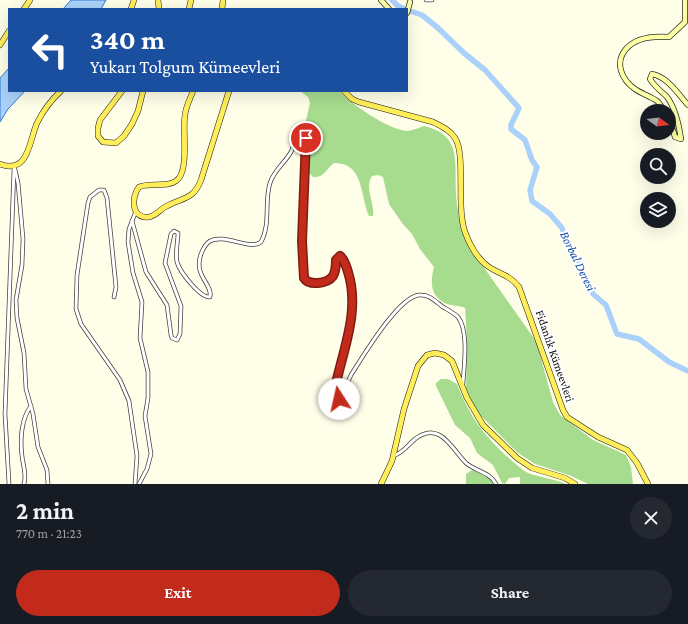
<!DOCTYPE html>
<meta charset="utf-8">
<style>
body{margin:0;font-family:"Crimson Pro",serif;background:#242831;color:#f1f3f6;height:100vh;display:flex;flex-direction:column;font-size:15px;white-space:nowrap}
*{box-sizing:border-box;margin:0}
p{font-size:13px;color:#9ea1a6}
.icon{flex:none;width:22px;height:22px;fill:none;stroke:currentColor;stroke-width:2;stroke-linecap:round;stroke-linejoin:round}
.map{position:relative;height:484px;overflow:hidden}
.sheet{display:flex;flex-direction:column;background:#171b24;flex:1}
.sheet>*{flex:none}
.top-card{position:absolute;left:8px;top:8px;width:400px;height:84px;border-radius:0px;box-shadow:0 4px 16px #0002;background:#1a4fa0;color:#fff;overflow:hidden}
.needle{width:26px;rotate:105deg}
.buttons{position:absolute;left:640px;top:104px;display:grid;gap:8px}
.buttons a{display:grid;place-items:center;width:36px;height:36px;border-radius:50%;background:#171b24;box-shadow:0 4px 16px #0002;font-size:20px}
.pin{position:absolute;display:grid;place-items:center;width:34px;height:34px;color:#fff;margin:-17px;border:2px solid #fff;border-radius:50%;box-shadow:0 1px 4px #0007}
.me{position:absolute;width:44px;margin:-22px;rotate:350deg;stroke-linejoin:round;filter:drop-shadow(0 0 3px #0008)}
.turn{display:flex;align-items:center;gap:14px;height:84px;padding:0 16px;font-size:18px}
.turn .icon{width:52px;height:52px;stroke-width:2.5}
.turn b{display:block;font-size:28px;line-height:34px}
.round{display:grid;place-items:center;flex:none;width:42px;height:42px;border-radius:21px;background:#242831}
.headline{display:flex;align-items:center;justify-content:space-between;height:68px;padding:0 16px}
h1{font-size:24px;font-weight:700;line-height:30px}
.cta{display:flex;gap:8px;margin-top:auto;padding:8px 16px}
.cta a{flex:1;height:46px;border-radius:24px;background:#c22b1c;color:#fff;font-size:16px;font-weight:700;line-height:46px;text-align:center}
.cta a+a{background:#242831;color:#f1f3f6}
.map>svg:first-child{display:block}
</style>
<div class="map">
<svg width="688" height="484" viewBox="0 0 688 484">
<rect width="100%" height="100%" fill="#fffee9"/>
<g fill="#a7dc8f">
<path d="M300 91H339C351 104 388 129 406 131 412 131 418 128 424 126 463 135 454 163 456 194 457 210 460 227 466 242L533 337 537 344 553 402 560 415 593 440 626 455 631 467 633 484H588L569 475 535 464 518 453 484 419 476 410 466 388 467 340 465 308C458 305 453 306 447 304 430 297 430 283 434 267L420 249 412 234 402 223 389 204 383 177 378 175 372 176C364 188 375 203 373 216H369C360 196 364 162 334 163 326 169 324 178 313 177L309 173V139L305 125 310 103 308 97Z"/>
<path d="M441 379H448L457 384C470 417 484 436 511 460 516 464 522 470 528 473 540 477 554 479 566 484H520V477L509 478 505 484 502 483 493 465 477 453 470 438 455 425 436 386V383Z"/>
<polygon points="472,470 483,474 495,484 466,484 466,474"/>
</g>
<g fill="#aad1fa" stroke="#2d7bd4">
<polygon points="71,0 106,0 101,9 63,9"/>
<polygon points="9,68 9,91 25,91 8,109 0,122 0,78"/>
</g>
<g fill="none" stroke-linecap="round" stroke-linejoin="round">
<g stroke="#aad1fa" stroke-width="5.5">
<polyline points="392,0 398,6 405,9"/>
<polyline points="407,10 422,15 438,28 464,53 485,70 519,108 511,125 511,129 525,140 532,160 537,167 530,190 532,201 550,214 562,228 567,245 578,260 593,294 606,305 617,334 639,339 669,362 688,371"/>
</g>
<g stroke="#3e3e3e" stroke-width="4.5">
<g id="street">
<polyline points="426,0 432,0"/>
<polyline points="14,165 18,183 23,239 22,265 16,300 17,318 24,353 26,389 33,414 38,447 47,470 48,484"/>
<polyline points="136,211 129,229 128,242 133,273 142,302 140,338 148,372 148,398 145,416 151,454 147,469 139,484"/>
<path d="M132 221 146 272 167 305 171 335 172 338 177 340 180 334 181 306 165 263 171 234 174 231 178 233C178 242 175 252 177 262 180 272 200 298 210 297 213 284 193 276 201 254 203 249 205 244 210 241 225 233 250 251 261 242 271 224 264 202 270 183 274 170 284 164 291 152 294 146 295 138 297 131L303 130 307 144 302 241 304 278 306 281C314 284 329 283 334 274 337 268 333 260 340 256 345 260 346 266 348 272 356 297 351 335 343 360 339 371 331 387 335 398L339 399C347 393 346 384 351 375 362 358 398 297 419 295 429 294 435 301 443 307 448 310 454 313 458 317 469 331 464 366 463 383"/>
<polyline points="114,297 116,287 107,198 104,190 99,190 90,197 88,203 77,275 76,309 81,324 120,380 129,401 137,456 135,484"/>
<path d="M393 456C403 453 408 445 415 439 440 420 452 449 466 463 475 471 490 472 496 484"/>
<polyline points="9,484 5,414 14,169"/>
<path d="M24 484C27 474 23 466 22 456 20 440 21 419 31 406"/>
</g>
</g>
<g stroke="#2d2d2d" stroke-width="6">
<g id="secondary">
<polyline points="381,0 389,9"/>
<polyline points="407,13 410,2"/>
<path d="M664 111C662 108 660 103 657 101 650 96 642 94 635 89 622 80 614 63 626 49 636 37 655 36 669 37L685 22V0"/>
<path d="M669 118 675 137 681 139C679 125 676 109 667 97 661 91 655 87 650 79L652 74C668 77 678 94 688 105"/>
</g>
</g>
<g stroke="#1c1c1c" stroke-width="6">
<g id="primary">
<polyline points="158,0 159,9"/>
<polyline points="24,9 30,0"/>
<polyline points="131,9 134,0"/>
<polyline points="189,9 191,0"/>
<polyline points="222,9 223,0"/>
<polyline points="0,45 9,31"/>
<polyline points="122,91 100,120 98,128 98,136 103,142 116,143 124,136 132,124 138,111 143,91"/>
<path d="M193 91C190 99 186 106 185 115 182 130 190 172 176 181 166 188 150 182 139 187 131 197 131 219 149 217 155 216 160 210 165 207 182 197 193 201 201 180L229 91"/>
<path d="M344 91 352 99 359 102 433 122C441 126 450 130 455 138 466 154 456 207 465 232 469 244 478 260 489 267 500 274 511 276 519 287L563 410 567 417 598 437 627 450 637 463 648 484"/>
<path d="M0 164C29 175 29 141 37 123 43 111 51 100 61 91"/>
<polyline points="381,484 392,461 404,409 418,366 427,355 435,353 444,355 452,361 467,398 483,425 517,458 532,468 565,478 575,484"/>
</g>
</g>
<use href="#street" stroke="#fff" stroke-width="3"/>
<use href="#secondary" stroke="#fcffa4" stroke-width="4.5"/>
<use href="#primary" stroke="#ffee59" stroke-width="5"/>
</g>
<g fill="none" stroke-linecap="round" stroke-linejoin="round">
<g stroke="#7e1c12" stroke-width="10">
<path id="route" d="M306 138 302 241 304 278C309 286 327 284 333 276 336 271 336 265 336 260L340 256C345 260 346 266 348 272 361 313 341 354 334 393L335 398 339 399"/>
</g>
<use href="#route" stroke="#c22b1c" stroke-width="7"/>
</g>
<g text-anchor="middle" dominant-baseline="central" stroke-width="4" stroke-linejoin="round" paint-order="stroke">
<g font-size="12" fill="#0b0b0b" stroke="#fff">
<text transform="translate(555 356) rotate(71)">Fidanlık Kümeevleri</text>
</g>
<g font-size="13" font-style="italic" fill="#0f4da2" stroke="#fff">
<text transform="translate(578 261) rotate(64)">Borbal Deresi</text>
</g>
</g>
</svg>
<div class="buttons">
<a><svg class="needle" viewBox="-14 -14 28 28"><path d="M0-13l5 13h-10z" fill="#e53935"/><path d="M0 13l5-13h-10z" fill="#9ea1a6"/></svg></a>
<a><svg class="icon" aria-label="search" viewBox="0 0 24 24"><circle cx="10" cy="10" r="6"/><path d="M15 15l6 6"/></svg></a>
<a><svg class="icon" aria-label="layers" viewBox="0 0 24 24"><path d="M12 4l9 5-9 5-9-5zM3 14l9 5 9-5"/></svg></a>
</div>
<div class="pin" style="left:306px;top:138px;background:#d93025"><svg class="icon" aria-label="arrive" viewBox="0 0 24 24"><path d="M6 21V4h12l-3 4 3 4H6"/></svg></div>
<svg class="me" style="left:339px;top:399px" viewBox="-20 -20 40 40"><circle r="19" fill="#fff"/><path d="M0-13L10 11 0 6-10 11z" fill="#c22b1c"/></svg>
<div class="top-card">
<div class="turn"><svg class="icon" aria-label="left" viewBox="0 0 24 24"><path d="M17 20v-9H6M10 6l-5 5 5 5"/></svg><div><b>340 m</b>Yukarı Tolgum Kümeevleri</div></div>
</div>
</div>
<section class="sheet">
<div class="headline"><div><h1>2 min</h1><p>770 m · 21:23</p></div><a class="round"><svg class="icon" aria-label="close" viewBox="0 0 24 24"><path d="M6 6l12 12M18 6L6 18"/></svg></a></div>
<div class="cta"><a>Exit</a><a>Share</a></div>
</section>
